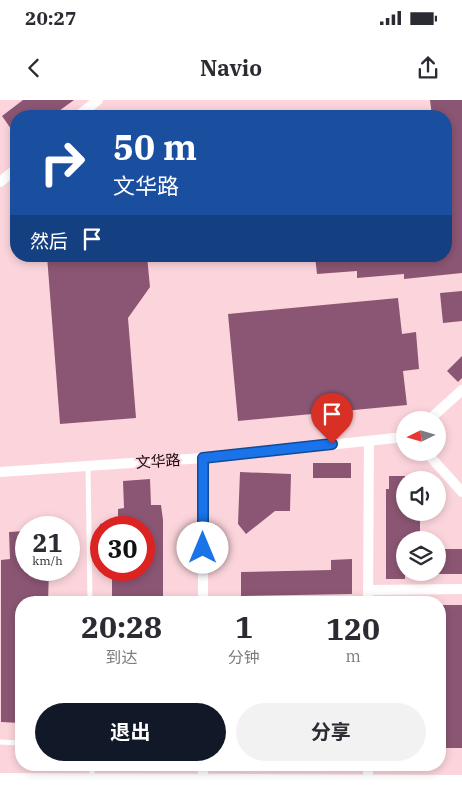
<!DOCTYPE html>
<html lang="zh">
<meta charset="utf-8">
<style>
body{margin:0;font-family:"IBM Plex Serif","Noto Sans SC",serif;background:#f2f2f3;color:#2b2b33;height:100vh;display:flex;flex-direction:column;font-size:19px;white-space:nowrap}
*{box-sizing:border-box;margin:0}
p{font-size:16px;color:#7c7c81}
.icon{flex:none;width:28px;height:28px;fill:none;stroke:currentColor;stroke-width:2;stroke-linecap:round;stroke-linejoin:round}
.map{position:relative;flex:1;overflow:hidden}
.details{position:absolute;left:15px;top:496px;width:431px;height:175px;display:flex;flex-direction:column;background:#fff;border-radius:20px;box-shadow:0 2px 8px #0003}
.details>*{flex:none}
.banner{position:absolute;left:10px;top:10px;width:442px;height:152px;border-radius:20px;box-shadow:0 2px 8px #0003;background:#1a4fa0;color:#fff;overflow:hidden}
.needle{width:32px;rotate:265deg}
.buttons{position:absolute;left:396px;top:311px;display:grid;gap:10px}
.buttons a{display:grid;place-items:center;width:50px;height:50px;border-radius:50%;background:#fff;box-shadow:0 2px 8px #0003;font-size:25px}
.speed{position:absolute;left:15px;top:416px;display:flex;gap:10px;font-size:25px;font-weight:700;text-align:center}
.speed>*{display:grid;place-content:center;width:65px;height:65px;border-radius:50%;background:#fff;box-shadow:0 2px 8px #0003;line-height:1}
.speed small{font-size:12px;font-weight:400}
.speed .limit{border:8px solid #d22;background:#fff;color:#111}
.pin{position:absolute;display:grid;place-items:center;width:42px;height:42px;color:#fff;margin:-51px -21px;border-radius:50% 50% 50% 0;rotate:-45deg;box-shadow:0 0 5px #0007}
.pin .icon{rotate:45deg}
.me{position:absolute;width:55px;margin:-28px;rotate:0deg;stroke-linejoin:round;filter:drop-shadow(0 0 4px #0008)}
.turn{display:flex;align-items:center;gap:18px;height:105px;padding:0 20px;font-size:22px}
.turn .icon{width:65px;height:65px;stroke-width:2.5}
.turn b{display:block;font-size:35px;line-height:42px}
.then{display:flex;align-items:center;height:48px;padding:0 20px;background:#0003;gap:10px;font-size:19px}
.eta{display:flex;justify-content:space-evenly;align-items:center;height:85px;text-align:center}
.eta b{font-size:30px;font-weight:700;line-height:35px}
.action{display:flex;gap:10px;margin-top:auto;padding:10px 20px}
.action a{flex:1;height:58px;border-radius:30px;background:#111827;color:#fff;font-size:20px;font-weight:700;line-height:58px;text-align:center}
.action a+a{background:#f2f2f3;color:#2b2b33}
.status{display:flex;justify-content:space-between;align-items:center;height:35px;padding:0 25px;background:#fff;direction:ltr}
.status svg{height:14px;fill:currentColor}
header{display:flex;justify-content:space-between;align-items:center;height:65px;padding:0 20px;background:#fff;font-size:22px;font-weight:700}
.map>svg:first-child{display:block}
</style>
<div class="status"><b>20:27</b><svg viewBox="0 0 49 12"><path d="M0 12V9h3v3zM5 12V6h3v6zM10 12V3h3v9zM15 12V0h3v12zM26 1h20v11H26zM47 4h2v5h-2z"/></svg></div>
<header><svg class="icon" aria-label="back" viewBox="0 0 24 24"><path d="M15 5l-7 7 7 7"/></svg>Navio<svg class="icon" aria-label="share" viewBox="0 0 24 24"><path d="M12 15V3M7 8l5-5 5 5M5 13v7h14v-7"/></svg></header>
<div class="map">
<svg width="462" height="687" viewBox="0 0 462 687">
<rect width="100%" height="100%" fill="#fcd5dc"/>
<g fill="#8b5673">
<polygon points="23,0 74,0 52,16 16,16 16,36 2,16"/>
<polygon points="430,0 462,0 462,173 404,179 404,174 357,178 357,171 317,174 315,156 446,156 446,16 432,16"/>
<polygon points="47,156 147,156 150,187 128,218 136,318 60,324"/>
<polygon points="462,191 462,221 443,223 440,193"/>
<polygon points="398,198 402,234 416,232 419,269 403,271 407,305 238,321 228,214"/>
<polygon points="462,256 462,278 458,282 447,271"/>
<rect x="313" y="363" width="38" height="15"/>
<polygon points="240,372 291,374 290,411 275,411 246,434 238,424"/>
<polygon points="389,376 405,376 405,412 420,412 420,440 405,440 405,479 386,479 386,389 389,389"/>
<polygon points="150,379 151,405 161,405 163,420 163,502 112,502 112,470 144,470 144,428 100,428 100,424 118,419 118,409 124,408 123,381"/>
<polygon points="26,431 26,470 49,470 48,502 21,502 21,623 1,622 1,460 10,459 9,432"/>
<rect x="438" y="449" width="24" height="25"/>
<polygon points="352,459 352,494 241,496 241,472 331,470 331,460"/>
<rect x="440" y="505" width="22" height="143"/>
</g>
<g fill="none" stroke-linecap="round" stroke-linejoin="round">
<g stroke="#fff" stroke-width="5">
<polyline points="88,366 90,502"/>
<polyline points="0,642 21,643"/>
<polyline points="92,680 92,665"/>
</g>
<g stroke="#fff" stroke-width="10">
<polyline points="78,16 98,0"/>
<polyline points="0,82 16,69"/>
<polyline points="429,320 462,290"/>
<polyline points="426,352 462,392"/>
<polyline points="0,372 203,358 405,337"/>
<polyline points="368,490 462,489"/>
<polyline points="203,502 203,358"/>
<polyline points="243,502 368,501"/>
<polyline points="368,502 369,341"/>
<polyline points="203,665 203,686"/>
<polyline points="368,681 368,665"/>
</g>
<polyline stroke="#fff" stroke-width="14" points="0,680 462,682"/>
</g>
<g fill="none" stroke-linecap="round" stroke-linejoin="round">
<g stroke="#114b97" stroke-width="12">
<polyline id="route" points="203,448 203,358 332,344"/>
</g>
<use href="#route" stroke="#1a73e8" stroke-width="9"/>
</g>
<g text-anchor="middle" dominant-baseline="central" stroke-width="4" stroke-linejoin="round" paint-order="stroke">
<g font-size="15" fill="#1a060b" stroke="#fcd5dc">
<text transform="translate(158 361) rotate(-4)">文华路</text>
</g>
</g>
</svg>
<div class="buttons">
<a><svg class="needle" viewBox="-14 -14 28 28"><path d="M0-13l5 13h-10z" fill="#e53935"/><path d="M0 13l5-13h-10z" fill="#7c7c81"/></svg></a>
<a><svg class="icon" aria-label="sound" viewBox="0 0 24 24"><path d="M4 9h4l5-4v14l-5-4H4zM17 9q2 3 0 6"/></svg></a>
<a><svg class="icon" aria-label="layers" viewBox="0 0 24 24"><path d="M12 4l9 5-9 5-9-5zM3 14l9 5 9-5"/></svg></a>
</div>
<div class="speed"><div>21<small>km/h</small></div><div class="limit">30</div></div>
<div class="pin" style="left:332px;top:344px;background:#d93025"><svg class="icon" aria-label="arrive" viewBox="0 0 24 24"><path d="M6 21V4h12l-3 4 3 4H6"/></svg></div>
<svg class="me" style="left:203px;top:448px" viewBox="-20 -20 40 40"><circle r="19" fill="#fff"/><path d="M0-13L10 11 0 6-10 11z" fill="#1a73e8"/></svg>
<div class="banner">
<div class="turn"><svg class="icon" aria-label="right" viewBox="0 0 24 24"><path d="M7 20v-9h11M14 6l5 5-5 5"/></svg><div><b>50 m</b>文华路</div></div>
<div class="then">然后<svg class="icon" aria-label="arrive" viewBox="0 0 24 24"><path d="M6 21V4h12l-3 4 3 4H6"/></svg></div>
</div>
<section class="details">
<div class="eta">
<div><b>20:28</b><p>到达</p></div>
<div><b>1</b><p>分钟</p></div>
<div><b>120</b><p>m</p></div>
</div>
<div class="action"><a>退出</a><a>分享</a></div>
</section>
</div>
